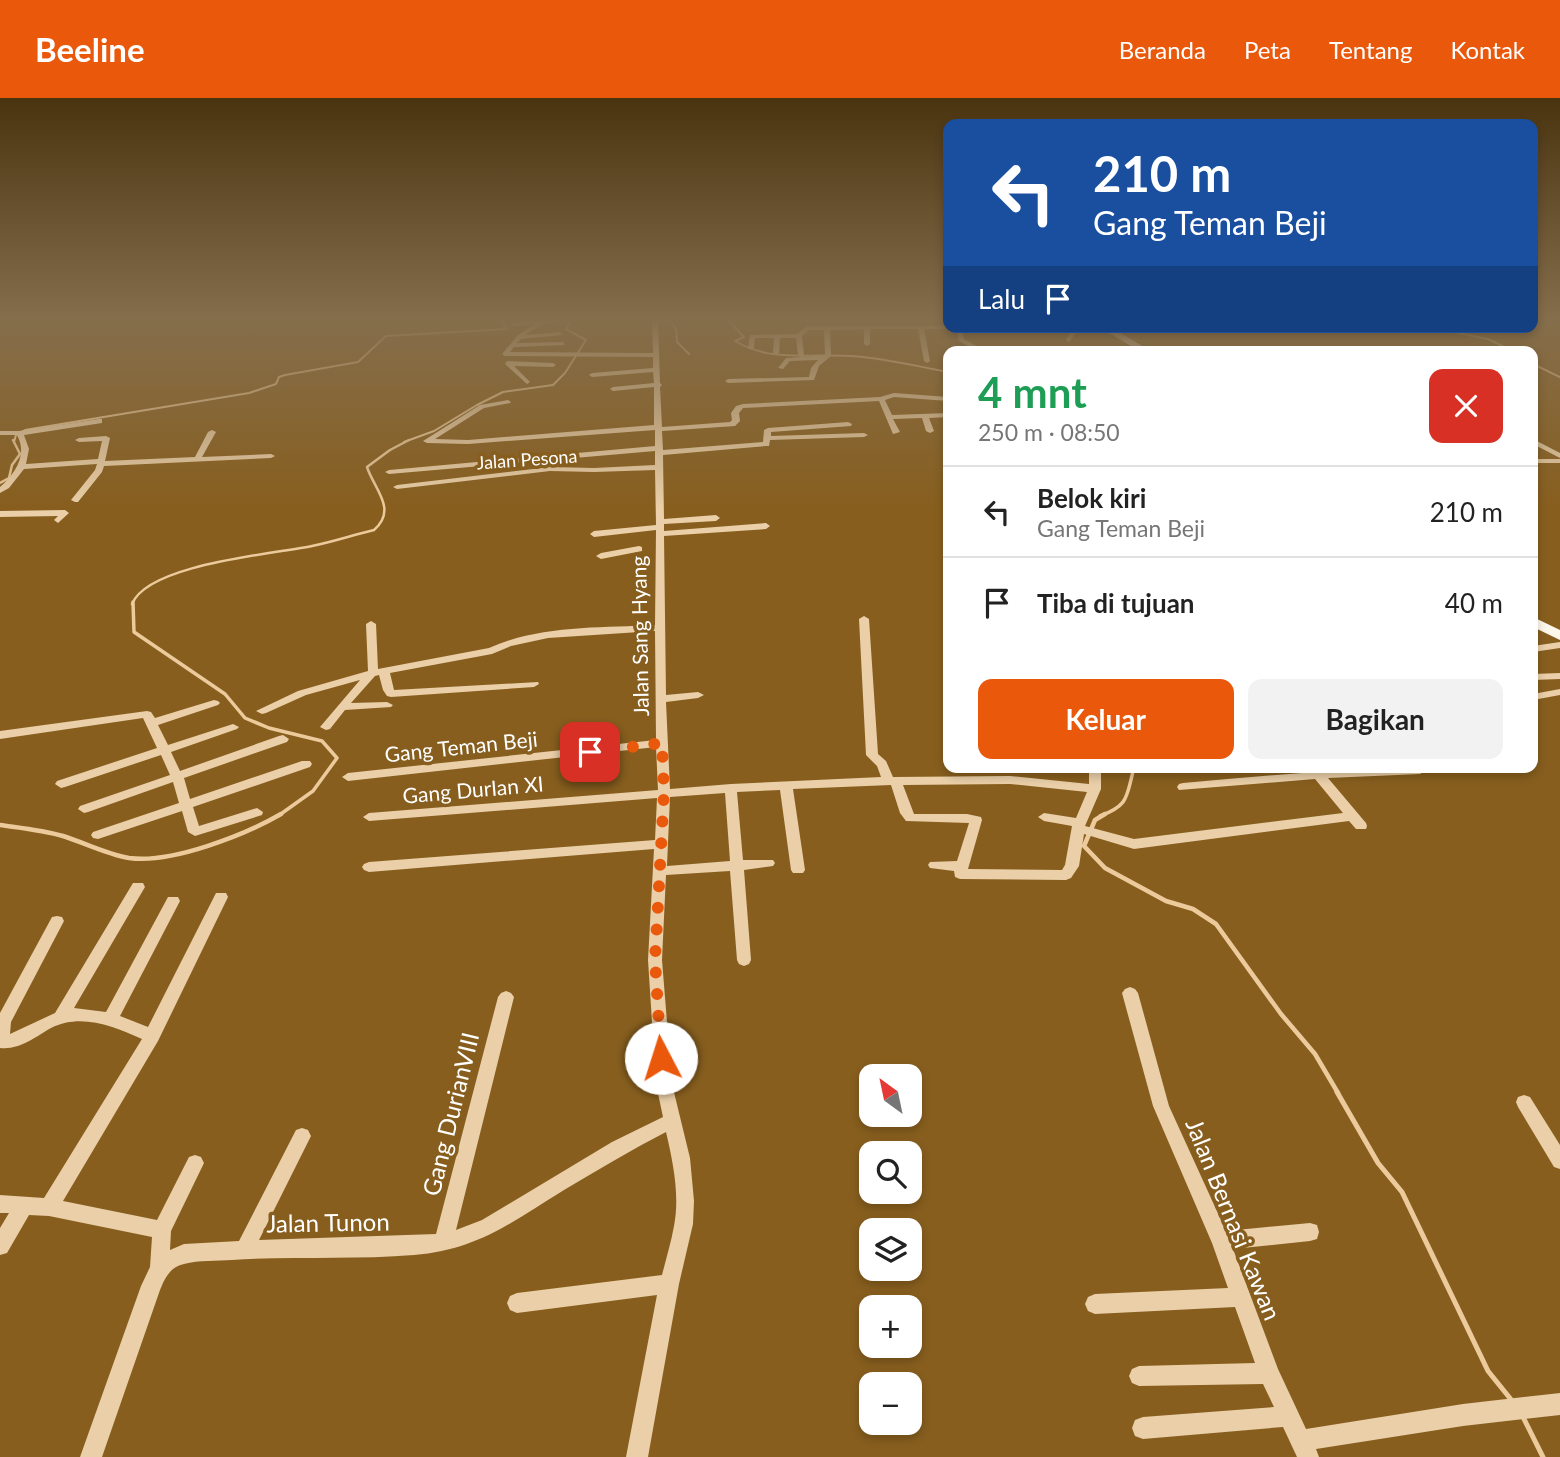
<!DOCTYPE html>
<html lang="id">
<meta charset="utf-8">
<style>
body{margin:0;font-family:Lato,sans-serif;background:#f2f2f2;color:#222;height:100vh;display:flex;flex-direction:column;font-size:26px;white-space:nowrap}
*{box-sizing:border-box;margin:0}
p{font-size:23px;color:#767676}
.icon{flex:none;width:38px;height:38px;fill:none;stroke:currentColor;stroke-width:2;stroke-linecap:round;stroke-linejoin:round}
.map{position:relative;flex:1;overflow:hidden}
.side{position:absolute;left:943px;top:248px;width:595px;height:427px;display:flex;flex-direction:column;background:#fff;border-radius:14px;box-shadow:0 4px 10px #0003}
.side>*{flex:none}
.guide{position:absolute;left:943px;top:21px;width:595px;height:214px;border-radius:14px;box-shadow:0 4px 10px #0003;background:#1a4fa0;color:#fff;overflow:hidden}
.needle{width:46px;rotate:327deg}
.buttons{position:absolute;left:859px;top:966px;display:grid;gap:14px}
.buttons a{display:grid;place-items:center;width:63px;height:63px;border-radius:14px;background:#fff;box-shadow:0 4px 10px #0003;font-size:35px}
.pin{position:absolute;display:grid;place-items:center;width:60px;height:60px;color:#fff;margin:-30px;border-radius:14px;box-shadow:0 4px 10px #0006}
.me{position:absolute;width:77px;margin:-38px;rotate:355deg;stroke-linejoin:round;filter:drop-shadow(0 0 5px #0008)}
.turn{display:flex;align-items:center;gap:24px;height:147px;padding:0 35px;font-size:32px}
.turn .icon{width:91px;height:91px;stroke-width:2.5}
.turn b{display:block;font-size:49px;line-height:60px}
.then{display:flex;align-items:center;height:66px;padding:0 35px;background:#0003;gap:14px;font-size:26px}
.round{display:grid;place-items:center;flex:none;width:74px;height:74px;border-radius:14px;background:#f2f2f2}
.head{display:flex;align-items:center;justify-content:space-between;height:119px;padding:0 35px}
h1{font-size:42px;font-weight:700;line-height:52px;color:#1e9e55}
.action{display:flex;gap:14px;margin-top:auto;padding:14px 35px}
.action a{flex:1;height:80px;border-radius:14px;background:#ea580c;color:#fff;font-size:28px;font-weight:700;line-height:80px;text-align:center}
.action a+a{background:#f2f2f2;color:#222}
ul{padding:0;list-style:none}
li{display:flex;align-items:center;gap:21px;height:91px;padding:0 35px;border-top:2px solid #e0e0e0}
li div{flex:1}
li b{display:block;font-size:26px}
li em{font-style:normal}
header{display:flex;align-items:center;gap:42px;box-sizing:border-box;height:98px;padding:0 35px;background:#ea580c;color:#fff}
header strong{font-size:33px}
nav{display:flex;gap:38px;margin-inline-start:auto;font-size:24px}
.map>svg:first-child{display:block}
</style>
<header>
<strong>Beeline</strong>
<nav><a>Beranda</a><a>Peta</a><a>Tentang</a><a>Kontak</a></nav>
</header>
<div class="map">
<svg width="1560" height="1359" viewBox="0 0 1560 1359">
<rect width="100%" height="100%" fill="#875e1e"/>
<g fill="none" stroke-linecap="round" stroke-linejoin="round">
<g stroke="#ecca9b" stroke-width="2">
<polyline points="669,220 676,231 677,244 689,256"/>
<path d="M726 220 744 239 735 243C772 265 811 255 851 258 884 260 916 268 948 274"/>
<polyline points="1429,229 1488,241 1515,254"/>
<polyline points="1533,266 1560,279"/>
<polyline points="14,344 16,337 25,332 249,295 276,286 279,279 285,277 358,264 386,238 507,231 502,222 511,220"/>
<polyline points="404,344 434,333 477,307 503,294 553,287 565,275 586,242 566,231 570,225 569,220"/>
</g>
<g stroke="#ecca9b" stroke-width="2.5">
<polyline points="0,385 9,380 12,367 20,356 13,342"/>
<path d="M132 506C148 466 273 456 312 448 333 444 353 437 374 432 398 411 374 391 367 369L390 352 409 342"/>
</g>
<g stroke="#ecca9b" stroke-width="3.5">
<polyline points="133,504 134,534 225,596 245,620 269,630 322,643 337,660 313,693 278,718"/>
<path d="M1100 718C1130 707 1126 698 1134 670"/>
</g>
<g stroke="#ecca9b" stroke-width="4.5">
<polyline points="1105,716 1095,722 1084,748 1105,770 1166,803 1193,811 1216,826 1281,916 1315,956 1338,995"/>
<path d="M0 727C21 730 42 732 63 738 85 745 106 756 129 760 171 766 245 737 281 716"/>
</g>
<g stroke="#ecca9b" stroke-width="5">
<polyline points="1337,994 1378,1065 1402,1094 1488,1273 1513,1304"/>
<polyline points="1523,1319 1543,1359"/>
</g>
<g fill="#eacfa8" fill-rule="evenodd">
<path d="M652 220H658L660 285 662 287 660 289 662 329 730 324 732 322 731 315 736 308 743 306 880 299 894 295 948 299V303L894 299 885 302 892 317 948 315V319L929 320 934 333 930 335 926 333 922 320 893 321 900 334 893 336 879 303 743 310 739 315 740 323 735 328 662 333 663 352 763 344 764 332 768 330 848 324 852 326 851 328 771 334V338L864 335 868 337 864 339 770 342 769 348H766L663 357 664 421 716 417 720 420 716 423 664 426V433L766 425 770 428 766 431 664 438 666 597 698 594 704 597 698 600 666 604 670 691 731 686 881 679 877 668 866 657 859 521 864 518 869 521 878 656 886 663 893 679 1010 678 1089 686V670H1101V691L1085 728 1134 741 1343 715 1315 681 1179 692 1177 689 1179 686 1183 685C1264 678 1344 670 1425 670L1426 672 1420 676 1328 680 1366 725 1367 728 1366 731H1356L1349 723 1134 751 1084 736 1079 768 1071 780 1066 782 960 781 955 779 954 773 930 770 928 767 930 764 957 763 969 725 906 723 900 715 891 687 793 691 805 772 803 775H793L791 772 780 692 737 694 743 762H773L775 765 773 768 744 772 751 862 749 866 744 868 739 866 737 862 730 773 666 777 662 862 672 986 690 1060 694 1103 693 1126 679 1186 648 1359H626L657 1197 517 1215 510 1212 507 1205 510 1198 517 1195 662 1177C666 1161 671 1145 674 1128 680 1098 673 1064 666 1034 631 1052 598 1072 564 1092 512 1124 477 1152 414 1157 354 1162 293 1158 232 1162 217 1163 199 1162 184 1166 170 1169 165 1180 160 1192L102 1359H80L141 1188 150 1169 152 1139 49 1118 29 1117 7 1155 0 1157V1130L9 1115H0V1097L44 1100 142 941C113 928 81 915 51 930 35 939 20 952 0 950V915L52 819 57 818 62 819 64 823 11 924 10 936 55 915 133 785H143L145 789 74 910 106 914 168 799H178L180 803 120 918 148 929 216 795H226L228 799 158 943 63 1103 157 1122 189 1059 195 1057 201 1059 204 1065 171 1133 170 1152 184 1146 239 1143 296 1032 302 1030 308 1032 311 1038 259 1142 436 1136 498 899 501 895 506 893 511 895 514 899 456 1132 482 1122 612 1044 663 1019 656 986 648 862 654 751 369 774 364 772 362 769 364 766 369 764 655 742 657 700 369 723 363 719 369 715 658 692 656 649 348 683 342 679 348 675 656 642 655 533 548 540 511 548 492 556 390 575 394 592 538 584 539 586 534 589 391 599 387 598 383 592 379 577 375 578 351 605 387 604 393 607 391 609 345 612 330 631 326 632 320 629 360 582 306 597 266 615 262 616 256 613 298 593 368 573 366 526 371 523 376 526 378 571 489 550C540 527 600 530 655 527L656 432 594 439 590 436 594 433 656 427 655 372 594 374 550 373 397 391 393 389 397 387 550 369 594 370 655 367V353L389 376 385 374 389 372 655 348V332L468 346 427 345 423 343 480 307 508 302 511 304 510 305 484 310 435 341 468 342 654 327V289L613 293 610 291 613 289 654 285 653 274 592 279 589 277 592 275 653 270V259L505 258 502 256 518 237 535 226 513 228 511 225 555 221 557 224 541 227 525 237 560 234 562 237 521 241 517 245 563 244 565 247 514 249 510 254 653 255ZM1010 686 1087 694 1076 720 1044 715 1038 719 1044 723 1072 728 1065 767 1062 772 968 771 982 722 981 719 967 716H914L903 687ZM725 695 730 763 667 768 670 699Z"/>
<path d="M807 228H948V229H1011L962 231 964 241 980 250 977 254H971L973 251 959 243 956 231H924L930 263 927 265 924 263 918 231H870V246L867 248 864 246V231L830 232 831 258 819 268 814 282 728 285 725 283 728 281 809 279 811 270 818 262 790 263 783 271 778 270 786 260 801 259 798 257 796 240H780L779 255 776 257 773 255 774 240H755L754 250 751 252 748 250 750 237 797 236ZM809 232H824L825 257 802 259 804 257 802 238Z"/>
<polygon points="1068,229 1074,229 1076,235 1069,244 1066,242 1070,235"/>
<polygon points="1108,229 1172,229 1106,232"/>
<polygon points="507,263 553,265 556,267 553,269 514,268 530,284 527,286 505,266"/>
<path d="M99 321H102V325L24 337 29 351 26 366 98 361 102 343 79 344 75 342 79 340 106 338 110 340 105 363 195 359 208 334 212 332 216 334 202 359 271 356 275 358 271 360 104 368 102 374 78 404H75L71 402 95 372 97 366 24 371 9 390 0 395V389C15 376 28 357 17 337H0V333H19Z"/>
<polygon points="1533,341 1560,355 1560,360 1533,346"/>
<rect x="1533" y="361" width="27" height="4"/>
<polygon points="65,412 69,415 58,425 54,422 58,418 0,419 0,413"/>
<polygon points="639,448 642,449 642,453 601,461 596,458 601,455"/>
<polygon points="1560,544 1560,550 1533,554 1533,548"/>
<polygon points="1560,575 1560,581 1533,582 1533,576"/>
<polygon points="1560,591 1560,597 1533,602 1533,596"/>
<polygon points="214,602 218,603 220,605 218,607 158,627 168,647 233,626 239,629 237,631 171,654 180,673 279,638 283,637 289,641 287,644 184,680 190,701 302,663 310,663 312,666 310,669 193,709 199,728 257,710 263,714 262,717 195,738 188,734 182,713 98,741 93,740 91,737 93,734 179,705 173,684 88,714 84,715 78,711 80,708 170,677 161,657 65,689 61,690 55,686 57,683 157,650 143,620 0,641 0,633 147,613 151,614 155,620"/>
<polygon points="1130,889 1135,891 1138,895 1169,1008 1226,1133 1310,1125 1317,1127 1319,1134 1317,1141 1310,1143 1233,1151 1278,1271 1306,1331 1463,1306 1560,1295 1560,1317 1463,1328 1316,1351 1319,1359 1297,1359 1283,1329 1143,1341 1135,1338 1132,1330 1135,1322 1143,1319 1274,1309 1263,1286 1139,1288 1132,1285 1129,1278 1132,1271 1139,1268 1255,1265 1235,1209 1095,1216 1088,1213 1085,1206 1088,1199 1095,1196 1228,1190 1212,1145 1153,1008 1122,895 1125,891"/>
<polygon points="1524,997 1530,999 1560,1047 1560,1071 1554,1069 1518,1009 1516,1004 1518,999"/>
</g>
<g fill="#fef8ec" fill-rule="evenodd">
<polygon points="1064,229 1111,229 1152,254 1141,254 1106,233"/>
<polygon points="1533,519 1560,532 1560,542 1533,529"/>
</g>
</g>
<linearGradient id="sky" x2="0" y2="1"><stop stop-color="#4a3410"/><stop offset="0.54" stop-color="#856e4c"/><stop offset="1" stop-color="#856e4c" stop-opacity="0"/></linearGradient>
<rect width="1560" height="410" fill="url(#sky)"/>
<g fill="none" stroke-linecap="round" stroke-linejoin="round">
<polyline stroke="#ea580c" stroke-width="12" stroke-dasharray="0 21.6" points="590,654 662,645 664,694 655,862 661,960"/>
</g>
<g text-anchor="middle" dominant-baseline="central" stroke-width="7" stroke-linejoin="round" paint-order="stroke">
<g font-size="18" fill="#fff" stroke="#875e1e">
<text transform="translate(527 361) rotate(-4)">Jalan Pesona</text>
</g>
<g font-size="21" fill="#fff" stroke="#875e1e">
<text transform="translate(639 538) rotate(-91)">Jalan Sang Hyang</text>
<text transform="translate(461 648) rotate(-6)">Gang Teman Beji</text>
<text transform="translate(473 691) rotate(-5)">Gang DurIan XI</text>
</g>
<g font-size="24" fill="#fff" stroke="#875e1e">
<text transform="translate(450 1016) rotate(-76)">Gang DurianVIII</text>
<text transform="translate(1234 1121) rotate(68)">Jalan Bernasi Kawan</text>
<text transform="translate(328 1124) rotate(-1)">Jalan Tunon</text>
</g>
</g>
</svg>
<div class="buttons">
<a><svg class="needle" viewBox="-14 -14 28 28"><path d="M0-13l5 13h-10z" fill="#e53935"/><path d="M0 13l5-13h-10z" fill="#767676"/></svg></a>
<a><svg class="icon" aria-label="search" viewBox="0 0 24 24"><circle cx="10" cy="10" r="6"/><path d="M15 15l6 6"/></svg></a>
<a><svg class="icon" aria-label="layers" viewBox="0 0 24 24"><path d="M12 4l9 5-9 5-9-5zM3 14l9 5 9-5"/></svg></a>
<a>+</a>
<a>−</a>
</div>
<div class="pin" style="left:590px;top:654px;background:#d93025"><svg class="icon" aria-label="arrive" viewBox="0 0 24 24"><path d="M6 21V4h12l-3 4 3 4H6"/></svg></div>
<svg class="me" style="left:661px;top:960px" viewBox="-20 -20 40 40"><circle r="19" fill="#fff"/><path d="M0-13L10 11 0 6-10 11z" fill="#ea580c"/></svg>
<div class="guide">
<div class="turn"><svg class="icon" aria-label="left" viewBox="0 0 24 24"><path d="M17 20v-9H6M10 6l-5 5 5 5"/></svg><div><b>210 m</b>Gang Teman Beji</div></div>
<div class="then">Lalu<svg class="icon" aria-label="arrive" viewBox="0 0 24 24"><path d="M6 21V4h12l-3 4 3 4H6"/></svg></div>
</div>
<section class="side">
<div class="head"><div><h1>4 mnt</h1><p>250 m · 08:50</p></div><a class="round" style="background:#d93025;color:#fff"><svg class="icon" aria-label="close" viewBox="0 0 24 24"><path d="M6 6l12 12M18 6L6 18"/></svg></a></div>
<ul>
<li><svg class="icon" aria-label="left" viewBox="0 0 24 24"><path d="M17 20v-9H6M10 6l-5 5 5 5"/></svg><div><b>Belok kiri</b><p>Gang Teman Beji</p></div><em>210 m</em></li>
<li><svg class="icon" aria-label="arrive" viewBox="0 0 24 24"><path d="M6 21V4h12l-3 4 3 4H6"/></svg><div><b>Tiba di tujuan</b></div><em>40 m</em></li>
</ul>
<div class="action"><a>Keluar</a><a>Bagikan</a></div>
</section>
</div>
